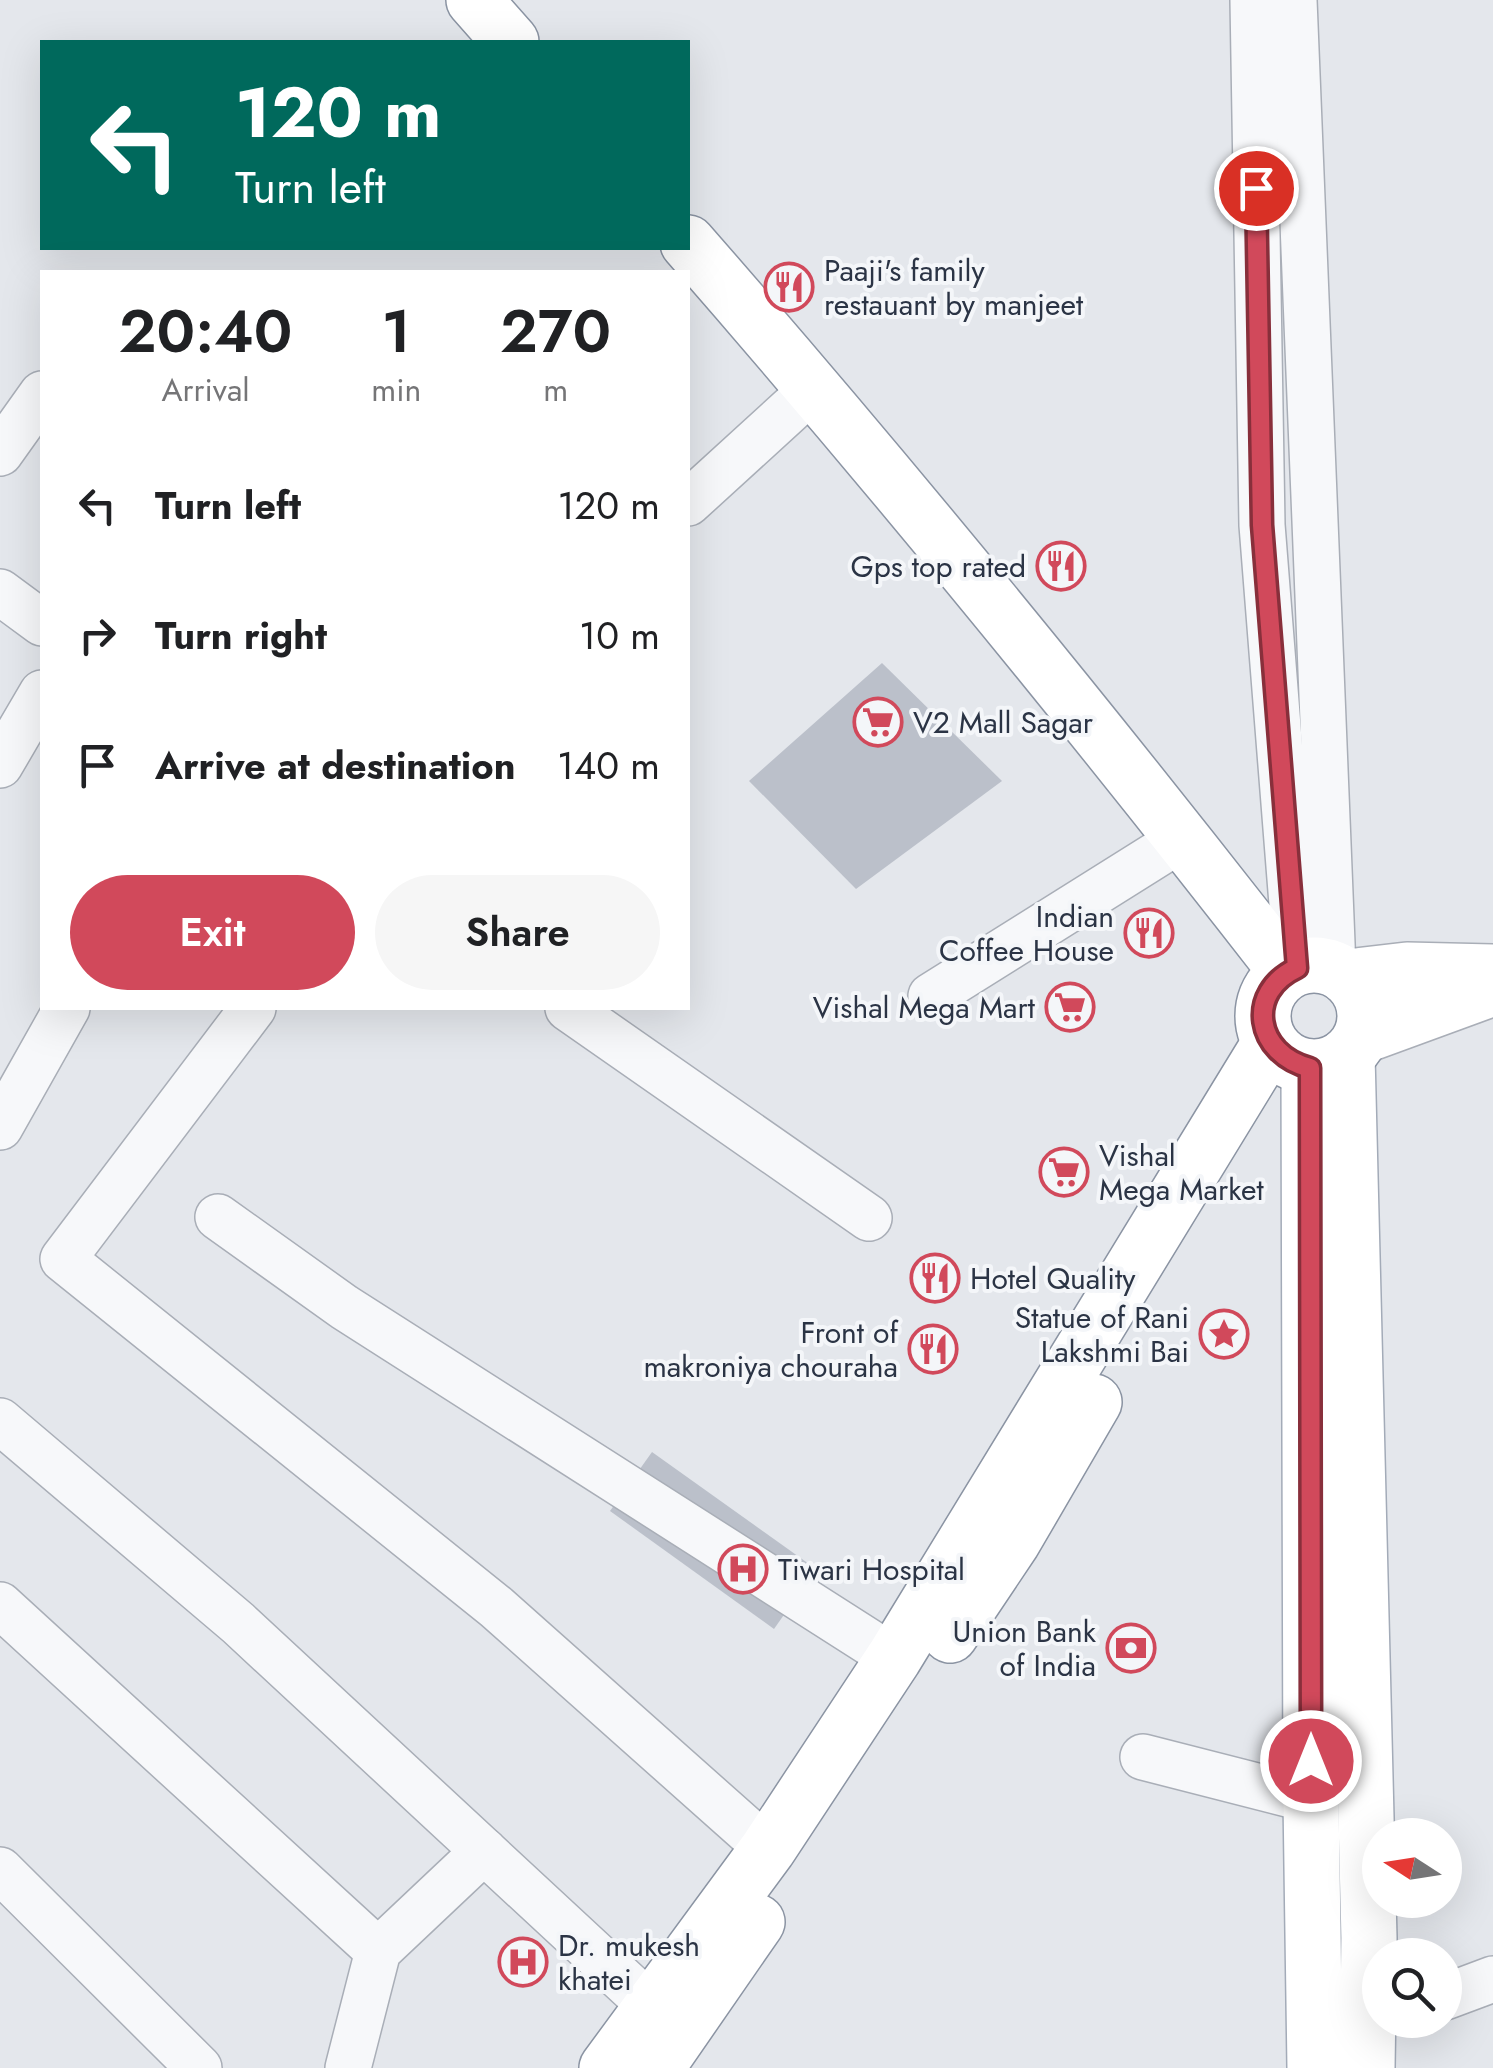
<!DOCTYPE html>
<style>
body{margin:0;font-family:Jost,sans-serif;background:#f6f6f6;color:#202124;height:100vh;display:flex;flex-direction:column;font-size:38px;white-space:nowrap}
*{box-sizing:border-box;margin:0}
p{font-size:32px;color:#757577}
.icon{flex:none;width:55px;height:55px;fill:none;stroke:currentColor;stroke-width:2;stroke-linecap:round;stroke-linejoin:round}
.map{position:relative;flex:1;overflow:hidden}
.side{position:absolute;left:40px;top:270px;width:650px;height:740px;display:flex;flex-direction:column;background:#fff;border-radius:0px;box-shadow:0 10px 40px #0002}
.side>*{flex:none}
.banner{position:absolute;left:40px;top:40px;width:650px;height:210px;border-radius:0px;box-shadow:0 10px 40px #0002;background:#00695c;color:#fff;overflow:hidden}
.needle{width:65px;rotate:282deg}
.tools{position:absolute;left:1362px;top:1818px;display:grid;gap:20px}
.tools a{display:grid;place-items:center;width:100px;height:100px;border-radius:50%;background:#fff;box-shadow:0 10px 40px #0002;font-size:50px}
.pin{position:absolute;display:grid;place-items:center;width:85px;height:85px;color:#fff;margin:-42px;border:5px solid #fff;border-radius:50%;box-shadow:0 2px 10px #0007}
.me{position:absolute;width:110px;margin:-55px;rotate:0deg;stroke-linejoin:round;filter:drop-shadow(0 0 8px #0008)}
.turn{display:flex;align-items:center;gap:35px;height:210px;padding:0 30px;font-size:45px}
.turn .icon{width:130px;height:130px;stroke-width:2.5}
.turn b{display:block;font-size:70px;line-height:85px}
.eta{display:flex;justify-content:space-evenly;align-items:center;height:170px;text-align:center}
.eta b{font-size:60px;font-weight:600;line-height:70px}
.primary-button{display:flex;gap:20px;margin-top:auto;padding:20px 30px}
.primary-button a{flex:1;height:115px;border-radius:60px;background:#d1495b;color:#fff;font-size:40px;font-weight:600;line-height:115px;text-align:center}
.primary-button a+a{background:#f6f6f6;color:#202124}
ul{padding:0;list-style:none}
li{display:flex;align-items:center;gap:30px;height:130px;padding:0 30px}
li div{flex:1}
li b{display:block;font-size:38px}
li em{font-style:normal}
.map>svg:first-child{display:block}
</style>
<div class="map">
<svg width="1493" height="2068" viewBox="0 0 1493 2068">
<rect width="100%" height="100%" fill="#e4e7ec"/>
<g fill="#bbc0ca">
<polygon points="882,663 1002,781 856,889 749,781"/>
<polygon points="652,1452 816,1569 774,1629 610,1511"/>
</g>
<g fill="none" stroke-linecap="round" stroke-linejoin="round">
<g stroke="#a9aeb7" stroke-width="48">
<g id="street">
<polyline points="1253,0 1262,525 1297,967"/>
<polyline points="1294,0 1333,968"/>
<polyline points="0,453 42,394"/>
<polyline points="688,503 814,388"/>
<polyline points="0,592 42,623"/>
<polyline points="0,765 42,693"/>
<polyline points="931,996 1183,838"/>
<polyline points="253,1008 63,1259 496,1607 768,1849"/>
<polyline points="568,1008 869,1218"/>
<polyline points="0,1127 67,1008"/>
<polyline points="218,1217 344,1307 894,1658"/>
<polyline points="0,1421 238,1623 651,2006"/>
<polyline points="0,1605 378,1951"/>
<polyline points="1143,1757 1311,1800"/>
<polyline points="0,1870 199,2068"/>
<polyline points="1445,1997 1493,1979"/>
<polyline points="348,2068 378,1951 484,1851"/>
</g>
</g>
<g stroke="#a9aeb7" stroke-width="58">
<g id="secondary">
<polyline points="1347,977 1407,970 1493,972"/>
<polyline points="1362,1036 1493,988"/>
</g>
</g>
<g stroke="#a3abb8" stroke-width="58">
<g id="primary">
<polyline points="1347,1055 1369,1938 1367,2068"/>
<polyline points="1309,1067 1311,1800 1315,2068"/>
</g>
</g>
<g stroke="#8b94a3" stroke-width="58">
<g id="highway">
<polyline points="474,0 511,42"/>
<path d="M688 243C895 480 1094 724 1287 972"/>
<circle cx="1314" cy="1016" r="51"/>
<polyline points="950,1635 1013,1541 1094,1402"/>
<polyline points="607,2068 768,1849 894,1658 1270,1043"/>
<polyline points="656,2068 757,1922"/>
</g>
</g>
<use href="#street" stroke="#f7f8fa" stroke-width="45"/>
<use href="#secondary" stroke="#fff" stroke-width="55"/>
<use href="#primary" stroke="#fff" stroke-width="55"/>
<use href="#highway" stroke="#fff" stroke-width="55"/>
</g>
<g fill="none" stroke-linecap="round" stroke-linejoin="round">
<g stroke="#882f3b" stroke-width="25">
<path id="route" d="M1256 188 1262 525 1297 968C1245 992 1255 1054 1310 1068L1311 1761"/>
</g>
<use href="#route" stroke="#d1495b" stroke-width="18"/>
</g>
<defs>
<g id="restaurant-ring" transform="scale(2.5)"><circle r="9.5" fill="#f4f6f9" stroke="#d1495b" stroke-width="1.5"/><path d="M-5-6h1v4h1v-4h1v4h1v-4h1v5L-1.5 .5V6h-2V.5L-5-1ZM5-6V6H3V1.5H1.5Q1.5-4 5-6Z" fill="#d1495b"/></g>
<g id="supermarket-ring" transform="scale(2.5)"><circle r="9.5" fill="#f4f6f9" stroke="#d1495b" stroke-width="1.5"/><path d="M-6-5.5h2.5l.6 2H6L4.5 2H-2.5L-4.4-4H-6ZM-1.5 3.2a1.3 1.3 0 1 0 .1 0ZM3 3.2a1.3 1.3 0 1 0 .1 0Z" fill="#d1495b"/></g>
<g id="sight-ring" transform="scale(2.5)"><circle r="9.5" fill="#f4f6f9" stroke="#d1495b" stroke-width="1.5"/><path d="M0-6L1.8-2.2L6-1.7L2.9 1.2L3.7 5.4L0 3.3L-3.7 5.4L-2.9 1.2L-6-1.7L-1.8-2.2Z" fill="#d1495b"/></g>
<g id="hospital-ring" transform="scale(2.5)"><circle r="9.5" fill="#f4f6f9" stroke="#d1495b" stroke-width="1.5"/><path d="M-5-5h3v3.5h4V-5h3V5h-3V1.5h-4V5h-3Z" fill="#d1495b"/></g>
<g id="bank-ring" transform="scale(2.5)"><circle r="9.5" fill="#f4f6f9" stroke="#d1495b" stroke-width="1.5"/><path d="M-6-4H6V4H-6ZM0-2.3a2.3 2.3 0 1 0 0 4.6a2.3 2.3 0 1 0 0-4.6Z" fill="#d1495b"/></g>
</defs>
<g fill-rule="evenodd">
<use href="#restaurant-ring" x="789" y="287"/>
<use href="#restaurant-ring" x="1061" y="566"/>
<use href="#supermarket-ring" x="878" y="722"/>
<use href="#restaurant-ring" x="1149" y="933"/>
<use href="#supermarket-ring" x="1070" y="1007"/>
<use href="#supermarket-ring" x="1064" y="1172"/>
<use href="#restaurant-ring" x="935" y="1278"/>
<use href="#sight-ring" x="1224" y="1334"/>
<use href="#restaurant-ring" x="933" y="1349"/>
<use href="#hospital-ring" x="743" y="1569"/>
<use href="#bank-ring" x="1131" y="1648"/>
<use href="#hospital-ring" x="523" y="1962"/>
</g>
<g text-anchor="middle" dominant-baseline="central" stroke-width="8" stroke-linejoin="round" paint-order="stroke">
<g font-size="30" fill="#2b3445" stroke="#f4f6f9" text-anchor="start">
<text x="824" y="270">Paaji's family<tspan x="824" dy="34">restauant by manjeet</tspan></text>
<text x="1026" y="566" text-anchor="end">Gps top rated</text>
<text x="913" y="722">V2 Mall Sagar</text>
<text x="1114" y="916" text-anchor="end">Indian<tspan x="1114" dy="34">Coffee House</tspan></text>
<text x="1035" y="1007" text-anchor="end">Vishal Mega Mart</text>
<text x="1099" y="1155">Vishal<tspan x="1099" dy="34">Mega Market</tspan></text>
<text x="970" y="1278">Hotel Quality</text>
<text x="1189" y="1317" text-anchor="end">Statue of Rani<tspan x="1189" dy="34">Lakshmi Bai</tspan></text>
<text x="898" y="1332" text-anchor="end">Front of<tspan x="898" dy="34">makroniya chouraha</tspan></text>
<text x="778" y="1569">Tiwari Hospital</text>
<text x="1096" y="1631" text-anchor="end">Union Bank<tspan x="1096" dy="34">of India</tspan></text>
<text x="558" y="1945">Dr. mukesh<tspan x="558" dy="34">khatei</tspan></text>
</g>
</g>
</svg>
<div class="tools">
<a><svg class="needle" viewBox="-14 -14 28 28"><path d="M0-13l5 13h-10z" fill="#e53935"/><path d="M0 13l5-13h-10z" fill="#757577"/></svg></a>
<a><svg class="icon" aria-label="search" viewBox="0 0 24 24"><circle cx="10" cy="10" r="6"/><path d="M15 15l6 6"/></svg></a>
</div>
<div class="pin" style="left:1256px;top:188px;background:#d93025"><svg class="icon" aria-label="arrive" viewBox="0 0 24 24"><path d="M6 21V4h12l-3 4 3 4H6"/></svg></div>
<svg class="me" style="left:1311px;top:1761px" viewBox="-20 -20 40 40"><circle r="17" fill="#d1495b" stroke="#fff" stroke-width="3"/><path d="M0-11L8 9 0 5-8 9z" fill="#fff"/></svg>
<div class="banner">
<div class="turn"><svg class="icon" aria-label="left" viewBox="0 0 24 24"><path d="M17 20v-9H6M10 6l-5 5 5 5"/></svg><div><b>120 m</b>Turn left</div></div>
</div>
<section class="side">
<div class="eta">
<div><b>20:40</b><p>Arrival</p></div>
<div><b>1</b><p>min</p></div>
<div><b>270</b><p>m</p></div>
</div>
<ul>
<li><svg class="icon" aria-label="left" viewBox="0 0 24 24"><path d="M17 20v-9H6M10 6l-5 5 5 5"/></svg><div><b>Turn left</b></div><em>120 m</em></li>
<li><svg class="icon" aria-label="right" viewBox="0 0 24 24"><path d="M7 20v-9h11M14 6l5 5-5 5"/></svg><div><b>Turn right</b></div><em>10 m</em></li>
<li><svg class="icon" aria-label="arrive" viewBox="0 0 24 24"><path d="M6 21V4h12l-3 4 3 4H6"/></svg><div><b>Arrive at destination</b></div><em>140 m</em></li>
</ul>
<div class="primary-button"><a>Exit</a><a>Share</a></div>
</section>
</div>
